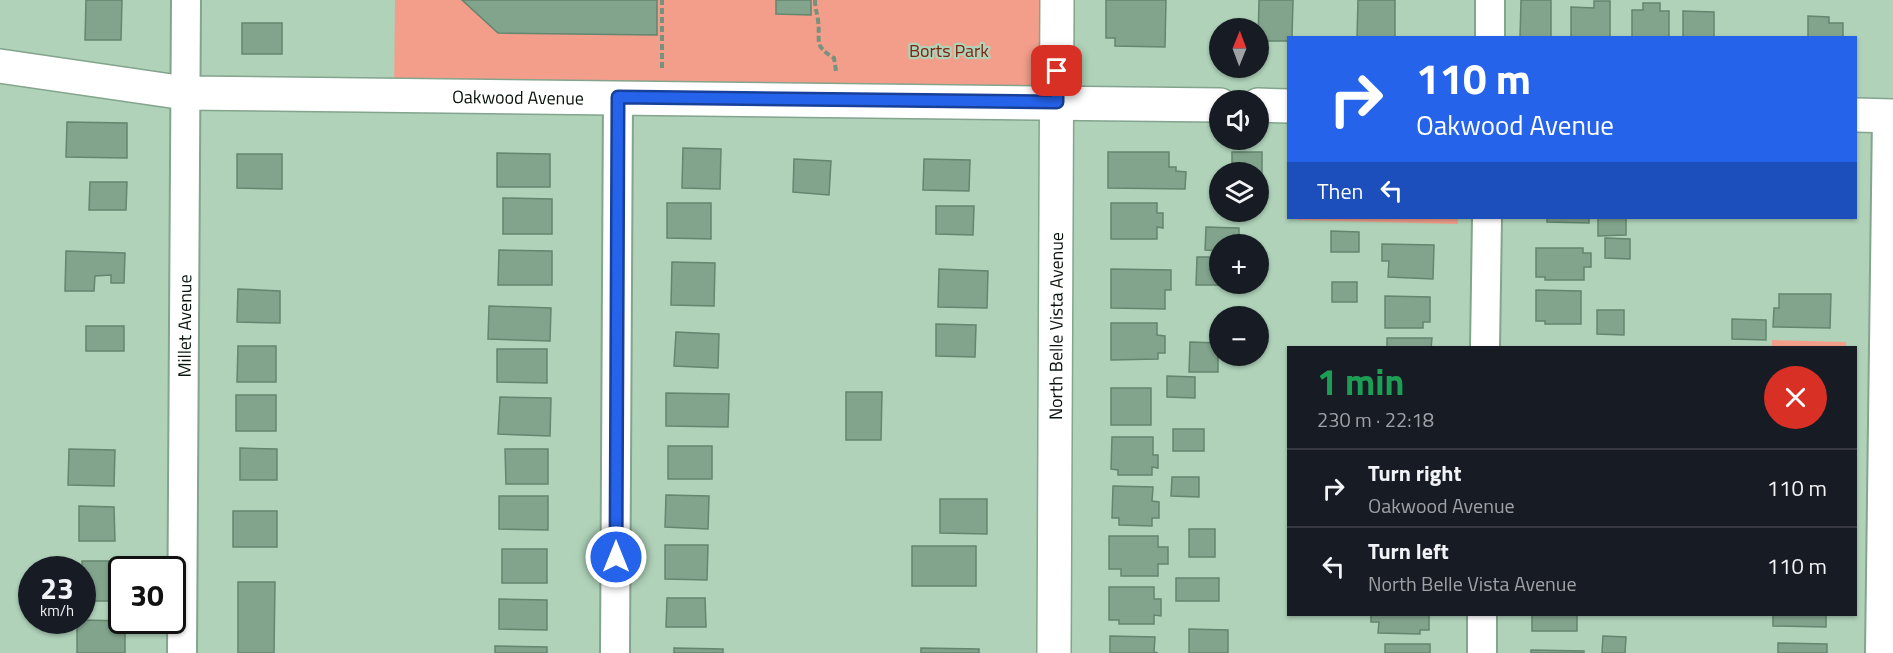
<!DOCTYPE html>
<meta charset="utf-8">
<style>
body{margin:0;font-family:"Titillium Web",sans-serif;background:#242831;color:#f1f3f6;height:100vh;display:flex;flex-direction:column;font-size:22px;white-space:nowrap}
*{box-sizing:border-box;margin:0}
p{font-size:20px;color:#9ea1a6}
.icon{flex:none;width:33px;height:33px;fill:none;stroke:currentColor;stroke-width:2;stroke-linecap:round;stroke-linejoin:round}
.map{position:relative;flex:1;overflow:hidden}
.panel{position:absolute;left:1287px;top:346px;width:570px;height:270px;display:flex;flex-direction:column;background:#171b24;border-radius:0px;box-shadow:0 2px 4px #0004}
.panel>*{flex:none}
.banner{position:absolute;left:1287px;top:36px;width:570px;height:183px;border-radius:0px;box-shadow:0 2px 4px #0004;background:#2563eb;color:#fff;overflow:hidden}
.needle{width:39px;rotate:1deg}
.tools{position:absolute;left:1209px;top:18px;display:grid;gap:12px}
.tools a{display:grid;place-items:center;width:60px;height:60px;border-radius:50%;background:#171b24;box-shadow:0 2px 4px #0004;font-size:30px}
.speed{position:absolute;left:18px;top:556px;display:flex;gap:12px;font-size:30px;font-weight:700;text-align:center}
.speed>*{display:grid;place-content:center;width:78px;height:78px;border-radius:50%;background:#171b24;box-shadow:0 2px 4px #0004;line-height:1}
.speed small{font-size:15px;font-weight:400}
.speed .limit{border:3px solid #111;border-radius:9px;background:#fff;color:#111}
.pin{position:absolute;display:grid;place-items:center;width:51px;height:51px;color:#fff;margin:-26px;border-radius:12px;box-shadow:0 3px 9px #0006}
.me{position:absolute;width:66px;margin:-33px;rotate:0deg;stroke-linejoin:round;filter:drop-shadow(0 0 4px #0008)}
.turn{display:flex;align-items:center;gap:21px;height:126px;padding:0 30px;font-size:27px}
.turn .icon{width:78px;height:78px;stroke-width:2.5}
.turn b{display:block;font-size:42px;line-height:51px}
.then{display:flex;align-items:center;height:57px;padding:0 30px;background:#0003;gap:12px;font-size:22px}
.round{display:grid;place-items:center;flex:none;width:63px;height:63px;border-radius:32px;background:#242831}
.summary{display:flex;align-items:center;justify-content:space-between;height:102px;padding:0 30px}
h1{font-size:36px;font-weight:700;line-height:45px;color:#1e9e55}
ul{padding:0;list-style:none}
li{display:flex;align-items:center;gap:18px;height:78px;padding:0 30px;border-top:2px solid #363941}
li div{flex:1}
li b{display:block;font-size:22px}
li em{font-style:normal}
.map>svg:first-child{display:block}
</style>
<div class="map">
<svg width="1893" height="653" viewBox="0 0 1893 653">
<rect width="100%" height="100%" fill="#afd2b9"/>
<g fill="#f39e8a">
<polygon points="395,0 1057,0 1057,102 394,95"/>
<polygon points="1297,218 1458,218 1458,224 1297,220"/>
<polygon points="1772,340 1846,342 1846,348 1772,348"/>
</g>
<g fill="#82a48c" stroke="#64856e" stroke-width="1.5">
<polygon points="86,0 122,0 121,40 85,40"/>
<polygon points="462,0 657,0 657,35 498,33"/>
<polygon points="776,0 811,0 811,15 776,14"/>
<polygon points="1106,0 1166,0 1165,47 1115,46 1115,38 1106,38"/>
<polygon points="1259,0 1293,0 1292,38 1288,38 1288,41 1258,41"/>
<polygon points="1358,0 1395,0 1395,38 1357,38"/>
<polygon points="1521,0 1551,0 1551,38 1520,38"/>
<polygon points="1594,1 1610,1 1610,38 1571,38 1571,7 1594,8"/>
<polygon points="1643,3 1660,3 1660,11 1669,11 1669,38 1632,38 1632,10 1643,10"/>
<polygon points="1683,11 1714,12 1714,38 1683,38"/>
<polygon points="1808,16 1829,17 1829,23 1843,23 1843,38 1808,38"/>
<rect x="242" y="23" width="40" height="31"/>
<polygon points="67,122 127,123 127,158 66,157"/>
<polygon points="683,148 721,149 720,189 682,188"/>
<polygon points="1108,152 1169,152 1169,167 1176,167 1176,171 1186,172 1185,189 1108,188"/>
<polygon points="1232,152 1262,152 1262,179 1258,179 1258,172 1232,172"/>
<polygon points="497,153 550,154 550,187 497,187"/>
<polygon points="237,154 282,154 282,189 237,188"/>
<polygon points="794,159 831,161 829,195 793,192"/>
<polygon points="924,159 970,160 969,191 923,190"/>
<polygon points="90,182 127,182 126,210 89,210"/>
<polygon points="503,198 552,199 552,234 503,234"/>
<polygon points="667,203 711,203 711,239 667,238"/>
<polygon points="1111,203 1157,203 1157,213 1163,213 1163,228 1157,227 1157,239 1111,239"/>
<polygon points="936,206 974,206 973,235 936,234"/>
<polygon points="1547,218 1589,218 1589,223 1547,222"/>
<polygon points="1598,218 1626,218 1626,235 1598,236"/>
<polygon points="1206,227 1239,228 1239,244 1220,244 1220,251 1205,250"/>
<polygon points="1331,231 1359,232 1359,252 1331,252"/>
<polygon points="1605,238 1630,239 1630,259 1605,258"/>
<polygon points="1382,244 1434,245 1433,279 1388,277 1389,261 1382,261"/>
<polygon points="1536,248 1583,248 1583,253 1591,253 1591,267 1584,267 1584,280 1545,280 1545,277 1536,277"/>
<polygon points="499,250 552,251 552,285 498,285"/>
<polygon points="66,251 125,253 124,283 111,283 111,275 95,276 94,291 65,291"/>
<polygon points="1197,257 1220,257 1220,284 1225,285 1196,285"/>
<polygon points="672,262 715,263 714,306 671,305"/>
<polygon points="939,269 988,271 987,308 938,307"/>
<polygon points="1111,269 1171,270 1171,290 1165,290 1165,309 1111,308"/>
<rect x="1332" y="282" width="25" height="20"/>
<polygon points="238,289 280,291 280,323 237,322"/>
<polygon points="1536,290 1581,291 1581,324 1545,324 1545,321 1536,321"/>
<polygon points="1779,294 1831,294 1830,328 1773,327 1774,308 1779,308"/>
<polygon points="1385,296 1430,297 1430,322 1423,322 1423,328 1385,328"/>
<polygon points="489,306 551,308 550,341 488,339"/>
<polygon points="1597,310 1624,310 1624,335 1597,334"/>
<polygon points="1732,319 1766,320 1766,340 1732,339"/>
<polygon points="1111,323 1157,323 1157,335 1165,336 1165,353 1158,353 1158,359 1111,360"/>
<polygon points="936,324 976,325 975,357 936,356"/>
<rect x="86" y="326" width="38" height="25"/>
<polygon points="676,332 719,334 718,368 674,366"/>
<polygon points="1387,338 1432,338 1431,348 1387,348"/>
<polygon points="1190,342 1218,343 1218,372 1189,372"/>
<polygon points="238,346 276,346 276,382 237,382"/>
<polygon points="497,349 547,349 547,383 497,382"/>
<polygon points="1167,376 1195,377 1195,398 1167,397"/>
<rect x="1111" y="388" width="40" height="37"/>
<polygon points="846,392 882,392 881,440 846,440"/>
<polygon points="666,393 729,394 728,427 666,426"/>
<rect x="236" y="395" width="40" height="36"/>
<polygon points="500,397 551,398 550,436 498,434"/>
<rect x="1173" y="429" width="31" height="22"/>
<polygon points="1112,437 1153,437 1153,455 1158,455 1158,468 1152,467 1152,475 1118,475 1118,470 1111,469"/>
<rect x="668" y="446" width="44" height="33"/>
<polygon points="240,448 277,449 277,480 240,480"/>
<polygon points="69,449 115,450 114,486 68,485"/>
<polygon points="505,449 548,449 548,484 506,484"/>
<polygon points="1172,477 1199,477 1199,497 1171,496"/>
<polygon points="1113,486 1153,487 1152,501 1159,502 1159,518 1152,518 1152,526 1119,525 1119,518 1112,518"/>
<polygon points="666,495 709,496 708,529 665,527"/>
<polygon points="499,496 548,496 548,530 499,529"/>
<polygon points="940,499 987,499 987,534 940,533"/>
<polygon points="79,506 114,507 115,541 79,541"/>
<rect x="233" y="511" width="44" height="36"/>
<rect x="1189" y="529" width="26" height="28"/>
<polygon points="1109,536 1158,536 1158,547 1168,547 1168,564 1158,564 1158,576 1121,576 1121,569 1109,569"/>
<polygon points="665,545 708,545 707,580 665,579"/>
<rect x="912" y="546" width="64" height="40"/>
<rect x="502" y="549" width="45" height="34"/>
<polygon points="82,561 124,561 124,570 122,570 122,601 82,601"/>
<rect x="1176" y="578" width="43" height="23"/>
<polygon points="238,582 275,582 274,653 238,653"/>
<polygon points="1109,587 1154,587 1154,599 1161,599 1161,616 1154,615 1154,624 1119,624 1119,620 1109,620"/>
<polygon points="667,598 705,598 706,627 666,627"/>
<polygon points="499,599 547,600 547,630 499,629"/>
<polygon points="1371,615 1429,615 1429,630 1420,630 1420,634 1378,633 1379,622 1371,622"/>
<rect x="1532" y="615" width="45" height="16"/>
<polygon points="1773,615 1826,615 1826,627 1773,626"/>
<polygon points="82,620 125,621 125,653 77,653 77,621"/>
<polygon points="1189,629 1228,630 1228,653 1189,653"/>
<polygon points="1110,636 1155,637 1154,652 1158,653 1110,653"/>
<polygon points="1603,636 1626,637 1625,653 1602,653"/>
<polygon points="1778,643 1827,644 1827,653 1778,653"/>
<rect x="1385" y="644" width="45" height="9"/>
<polygon points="495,646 547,647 547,653 495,653"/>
<polygon points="674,648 723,649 723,653 674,653"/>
<polygon points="921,648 979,649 979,653 921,653"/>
<polygon points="1531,650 1584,651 1584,653 1531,653"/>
</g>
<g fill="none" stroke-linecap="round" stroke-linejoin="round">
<g stroke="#83a48d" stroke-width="32">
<g id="minor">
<polyline points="1490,38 1490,0"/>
<polyline points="1485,348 1487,218"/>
<path id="s1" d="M182 653 186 0"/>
<polyline points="615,653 618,97"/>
<polyline points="1482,653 1482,615"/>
<polyline points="1880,653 1887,116"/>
</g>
</g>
<g stroke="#83a48d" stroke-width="36">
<g id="tertiary">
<path id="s2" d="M0 66 185 93 1220 105"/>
<polyline points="1258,105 1288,106"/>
<polyline points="1856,115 1893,116"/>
<path id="s3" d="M1054 653 1057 0"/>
</g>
</g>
<g stroke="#76917e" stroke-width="4" stroke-dasharray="6 3" stroke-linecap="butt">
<path d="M815 0C815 8 817 13 818 20 821 41 812 45 834 58L836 71"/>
<polyline points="662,68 662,0"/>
</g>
<use href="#minor" stroke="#fff" stroke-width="28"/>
<use href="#tertiary" stroke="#fff" stroke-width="33"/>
</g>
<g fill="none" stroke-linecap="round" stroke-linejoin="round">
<g stroke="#184099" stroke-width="15">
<polyline id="route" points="616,557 618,97 1057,102 1057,71"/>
</g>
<use href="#route" stroke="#2563eb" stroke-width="10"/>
</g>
<g text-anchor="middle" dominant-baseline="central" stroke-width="4.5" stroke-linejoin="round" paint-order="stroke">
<g font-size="18" fill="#7f240f" stroke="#afd2b9">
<text x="949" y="50">Borts Park</text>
</g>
<g font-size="18" fill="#08140c" stroke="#afd2b9">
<text stroke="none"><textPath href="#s2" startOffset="520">Oakwood Avenue</textPath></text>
<text stroke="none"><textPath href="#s1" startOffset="327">Millet Avenue</textPath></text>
<text stroke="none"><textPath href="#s3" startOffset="327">North Belle Vista Avenue</textPath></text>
</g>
</g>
</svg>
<div class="tools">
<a><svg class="needle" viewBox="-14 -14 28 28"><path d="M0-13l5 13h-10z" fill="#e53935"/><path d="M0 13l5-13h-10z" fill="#9ea1a6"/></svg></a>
<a><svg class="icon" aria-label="sound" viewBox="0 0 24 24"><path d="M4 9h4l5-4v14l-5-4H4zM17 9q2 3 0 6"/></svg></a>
<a><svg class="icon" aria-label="layers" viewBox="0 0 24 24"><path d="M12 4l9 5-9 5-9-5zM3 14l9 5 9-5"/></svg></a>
<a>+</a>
<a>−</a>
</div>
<div class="speed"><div>23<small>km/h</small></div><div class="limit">30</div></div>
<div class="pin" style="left:1057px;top:71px;background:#d93025"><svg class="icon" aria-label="arrive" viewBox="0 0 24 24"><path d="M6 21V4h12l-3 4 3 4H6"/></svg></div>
<svg class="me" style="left:616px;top:557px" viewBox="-20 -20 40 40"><circle r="17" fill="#2563eb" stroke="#fff" stroke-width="3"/><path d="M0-11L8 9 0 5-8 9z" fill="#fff"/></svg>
<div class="banner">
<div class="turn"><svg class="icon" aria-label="right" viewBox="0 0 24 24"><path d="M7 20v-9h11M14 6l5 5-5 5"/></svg><div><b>110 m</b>Oakwood Avenue</div></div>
<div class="then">Then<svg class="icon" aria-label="left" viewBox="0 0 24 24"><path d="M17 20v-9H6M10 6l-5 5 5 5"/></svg></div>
</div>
<section class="panel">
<div class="summary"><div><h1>1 min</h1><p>230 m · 22:18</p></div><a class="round" style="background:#d93025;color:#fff"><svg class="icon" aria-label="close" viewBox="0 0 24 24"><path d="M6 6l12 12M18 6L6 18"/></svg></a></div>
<ul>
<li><svg class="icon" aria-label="right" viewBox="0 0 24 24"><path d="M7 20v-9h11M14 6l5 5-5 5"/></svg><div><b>Turn right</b><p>Oakwood Avenue</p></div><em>110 m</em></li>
<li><svg class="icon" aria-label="left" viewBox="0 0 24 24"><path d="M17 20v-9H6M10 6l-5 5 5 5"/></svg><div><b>Turn left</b><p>North Belle Vista Avenue</p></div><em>110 m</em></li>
</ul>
</section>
</div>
